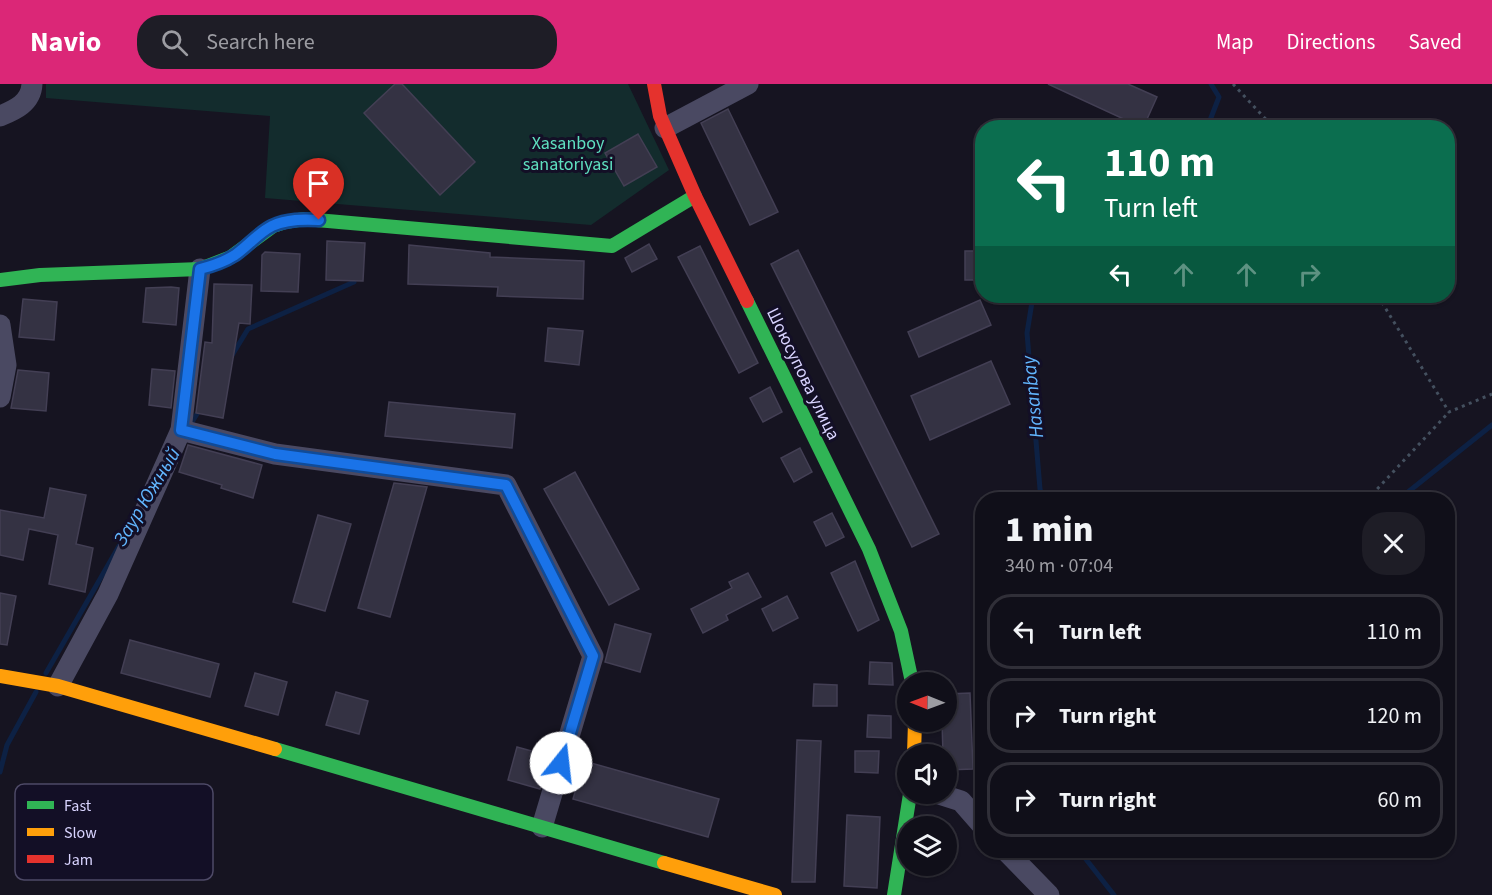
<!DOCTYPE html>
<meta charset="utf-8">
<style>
body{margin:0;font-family:"Source Sans 3",sans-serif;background:#1e1d26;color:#f1f3f6;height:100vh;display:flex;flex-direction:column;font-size:22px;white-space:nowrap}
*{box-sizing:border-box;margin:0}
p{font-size:20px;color:#9c9ca2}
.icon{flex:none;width:33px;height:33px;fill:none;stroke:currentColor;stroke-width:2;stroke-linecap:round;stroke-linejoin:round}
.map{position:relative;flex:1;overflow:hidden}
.sheet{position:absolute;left:975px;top:408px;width:480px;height:366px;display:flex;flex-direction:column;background:#100f19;border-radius:24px;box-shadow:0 2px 4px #0004,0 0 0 2px #302f38}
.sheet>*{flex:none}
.hud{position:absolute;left:975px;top:36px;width:480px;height:183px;border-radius:24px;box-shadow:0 2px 4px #0004,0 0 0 2px #302f38;background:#0b6e4f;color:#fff;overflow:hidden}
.needle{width:39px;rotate:271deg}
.tools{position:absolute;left:897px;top:588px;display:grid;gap:12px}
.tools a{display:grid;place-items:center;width:60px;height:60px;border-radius:50%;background:#100f19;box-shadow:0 2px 4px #0004,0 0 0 2px #302f38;font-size:30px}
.pin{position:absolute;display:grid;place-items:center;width:51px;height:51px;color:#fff;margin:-62px -26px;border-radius:50% 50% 50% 0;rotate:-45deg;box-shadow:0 0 6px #0007}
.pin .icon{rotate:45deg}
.me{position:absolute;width:66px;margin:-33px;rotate:16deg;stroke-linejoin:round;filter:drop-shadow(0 0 4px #0008)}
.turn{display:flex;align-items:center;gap:21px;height:126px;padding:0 30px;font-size:27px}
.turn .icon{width:78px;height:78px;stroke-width:2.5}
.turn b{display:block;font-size:42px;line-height:51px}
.lanes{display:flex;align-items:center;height:57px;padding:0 30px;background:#0003;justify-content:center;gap:30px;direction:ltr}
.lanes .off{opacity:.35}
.round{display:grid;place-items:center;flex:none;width:63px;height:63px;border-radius:24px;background:#1e1d26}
.head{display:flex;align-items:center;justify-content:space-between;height:102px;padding:0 30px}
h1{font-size:36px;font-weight:800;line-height:45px}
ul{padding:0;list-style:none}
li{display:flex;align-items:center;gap:18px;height:75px;margin:0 12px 9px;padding:0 18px;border:3px solid #302f38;border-radius:24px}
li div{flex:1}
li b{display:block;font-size:22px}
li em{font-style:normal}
header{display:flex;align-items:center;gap:36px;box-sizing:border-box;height:84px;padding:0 30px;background:#db2777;color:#fff}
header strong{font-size:28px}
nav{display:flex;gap:33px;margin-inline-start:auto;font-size:21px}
.search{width:420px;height:54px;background:#1e1d26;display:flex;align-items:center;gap:15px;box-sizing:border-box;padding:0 21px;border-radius:24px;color:#9c9ca2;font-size:22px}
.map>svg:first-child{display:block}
</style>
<header>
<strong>Navio</strong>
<div class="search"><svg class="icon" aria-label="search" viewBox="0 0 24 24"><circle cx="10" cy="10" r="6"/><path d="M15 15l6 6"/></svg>Search here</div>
<nav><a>Map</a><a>Directions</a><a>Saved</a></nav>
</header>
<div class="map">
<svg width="1492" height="811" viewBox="0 0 1492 811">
<rect width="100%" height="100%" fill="#161421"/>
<polygon fill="#132c2d" points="46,0 628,0 669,86 591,141 265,114 270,32 46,14"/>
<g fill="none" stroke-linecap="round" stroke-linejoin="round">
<g stroke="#0d2144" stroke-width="5">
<polyline points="1207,44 1219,13 1211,0"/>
<polyline points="1033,212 1027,249 1040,405 1043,416"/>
<polyline points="231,273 248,245 354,198"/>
<polyline points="189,343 200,325"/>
<polyline points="1398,416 1492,341"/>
<polyline points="46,589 119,462"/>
<polyline points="0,688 7,661 36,608"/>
<polyline points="1081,766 1085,774 1114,811"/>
</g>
</g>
<g fill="#343243" stroke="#433f54" stroke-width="1.5">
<polygon points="395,0 402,0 475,78 440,111 364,29"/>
<polygon points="1048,0 1128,0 1157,13 1143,44"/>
<polygon points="728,25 778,128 750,141 701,39"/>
<polygon points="638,50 657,83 624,102 605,69"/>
<polygon points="327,157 365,159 363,197 326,196"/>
<polygon points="649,160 657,175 632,188 625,174"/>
<polygon points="409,161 490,169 490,173 584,177 583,215 497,212 498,203 408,200"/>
<polygon points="700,162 758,279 739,289 678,173"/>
<polygon points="798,166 939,450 912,463 771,180"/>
<rect x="965" y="167" width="17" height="29"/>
<polygon points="265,168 300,170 298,208 261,207 262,171"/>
<polygon points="214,200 252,201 250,240 239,239 223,334 196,329 205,258 212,259"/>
<polygon points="171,203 179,204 176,241 143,238 146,204"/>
<polygon points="23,215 57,218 54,256 19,253"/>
<polygon points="980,216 991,241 919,273 908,248"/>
<polygon points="548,244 583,247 579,281 545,277"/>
<polygon points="991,277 1010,320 930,356 911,312"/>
<polygon points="152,285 175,287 171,324 149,321"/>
<polygon points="18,286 49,289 46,327 11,324"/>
<polygon points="770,303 782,328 763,338 750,314"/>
<polygon points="389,318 515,330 512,364 385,352"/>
<polygon points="188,361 262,381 253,414 221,404 222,401 179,388"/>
<polygon points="800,364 812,388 794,398 781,374"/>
<polygon points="575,388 639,505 609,521 544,405"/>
<polygon points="394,399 427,403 390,533 358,524"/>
<polygon points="50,404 86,411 76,460 93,464 85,508 49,500 58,451 29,445 23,476 0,471 0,426 44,434"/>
<polygon points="832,429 844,453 826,462 814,438"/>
<polygon points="318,431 351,440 325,527 293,518"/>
<polygon points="855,477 879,536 858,547 831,489"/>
<polygon points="748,489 761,513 726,531 728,536 703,549 691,525 732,504 729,498"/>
<polygon points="0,509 16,512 7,561 0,560"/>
<polygon points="787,512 798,534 773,547 762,525"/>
<polygon points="615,540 651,550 640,588 605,578"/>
<polygon points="130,556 219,580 210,613 121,589"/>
<polygon points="870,578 892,579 893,601 869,600"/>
<polygon points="255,589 287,598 278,631 245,622"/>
<polygon points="814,600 837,601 837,622 813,622"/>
<polygon points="336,608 368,617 359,650 326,641"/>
<polygon points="970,609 973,685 946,686 946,670 943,670 942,638 946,638 946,610"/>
<polygon points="868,631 891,632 891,654 867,653"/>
<polygon points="797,656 821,657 815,798 792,798"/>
<polygon points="517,663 550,672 540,705 508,696"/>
<polygon points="855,667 879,667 878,689 855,688"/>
<polygon points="584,677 719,715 708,753 573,715"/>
<polygon points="847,731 880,733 877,804 844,802"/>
</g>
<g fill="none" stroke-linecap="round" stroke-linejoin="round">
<g stroke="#44505f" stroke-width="3" stroke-dasharray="3 4.5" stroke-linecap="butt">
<polyline points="1233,0 1274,44"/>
<polyline points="1378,212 1449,328 1492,310"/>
<polyline points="1367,416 1449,328"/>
</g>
<g stroke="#4a4962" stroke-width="21">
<path d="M0 32C15 26 31 19 32 0"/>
<polyline points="665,44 748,0"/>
<polyline points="0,241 6,281 0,313"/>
<polyline points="181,346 275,370 506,401 593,572 542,743"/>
<polyline points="58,602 108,510 181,346 200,185"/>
<polyline points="939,710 961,717 982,741"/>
<polyline points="1005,766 1049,811"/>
</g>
<g stroke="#30b455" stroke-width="14">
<polyline points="0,196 40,191 200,185 231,173 273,142 285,138 305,135 612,162 695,112"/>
<polyline points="747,217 869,465 901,547 912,598"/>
<polyline points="275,665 664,779"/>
<polyline points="894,811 910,710"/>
</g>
<g stroke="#ff9f0a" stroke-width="14">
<polyline points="0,592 58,602 275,665"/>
<polyline points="914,670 915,638"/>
<polyline points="664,779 775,811"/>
</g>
<polyline stroke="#e5322d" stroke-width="14" points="654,0 660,32 695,112 747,217"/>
</g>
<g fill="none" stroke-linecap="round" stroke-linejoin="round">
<g stroke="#114b97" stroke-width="15">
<path id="route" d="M319 136C303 135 287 135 272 142 258 149 248 162 235 171 224 178 212 182 200 185L181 346 275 370 506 401 593 572 561 679"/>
</g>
<use href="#route" stroke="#1a73e8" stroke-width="10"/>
</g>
<g text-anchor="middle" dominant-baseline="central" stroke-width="6" stroke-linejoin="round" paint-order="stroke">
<g font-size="18" fill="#5fe0c0" stroke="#130f26">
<text x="568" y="59">Xasanboy<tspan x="568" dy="21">sanatoriyasi</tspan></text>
</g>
<g font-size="18" fill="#d9d4ff" stroke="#130f26">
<text transform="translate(803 290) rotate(64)">Шоюсупова улица</text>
</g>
<g font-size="20" font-style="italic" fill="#62b6ff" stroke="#130f26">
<text transform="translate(1033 313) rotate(-96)">Hasanbay</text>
<text transform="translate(147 413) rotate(-59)">Заур Южный</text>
</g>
</g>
<rect x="15" y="700" width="198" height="96" rx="9" fill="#130f26" stroke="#4e4a67" stroke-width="1.5"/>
<rect x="27" y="717" width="27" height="8" fill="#30b455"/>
<rect x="27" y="744" width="27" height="8" fill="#ff9f0a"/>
<rect x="27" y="771" width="27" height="8" fill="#e5322d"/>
<g font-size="16" fill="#d9d4ff">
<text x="64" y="727">Fast</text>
<text x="64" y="754">Slow</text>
<text x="64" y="781">Jam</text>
</g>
</svg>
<div class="tools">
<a><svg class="needle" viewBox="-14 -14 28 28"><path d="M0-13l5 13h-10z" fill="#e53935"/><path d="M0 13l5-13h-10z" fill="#9c9ca2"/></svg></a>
<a><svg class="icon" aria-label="sound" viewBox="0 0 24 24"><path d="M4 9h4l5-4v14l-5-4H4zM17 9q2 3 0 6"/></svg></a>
<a><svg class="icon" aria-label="layers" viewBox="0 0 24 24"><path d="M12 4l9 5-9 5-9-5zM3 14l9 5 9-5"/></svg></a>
</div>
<div class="pin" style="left:319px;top:136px;background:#d93025"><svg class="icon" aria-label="arrive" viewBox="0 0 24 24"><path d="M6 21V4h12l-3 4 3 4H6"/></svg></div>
<svg class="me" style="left:561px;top:679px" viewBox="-20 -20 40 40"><circle r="19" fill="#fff"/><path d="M0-13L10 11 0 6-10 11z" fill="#1a73e8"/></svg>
<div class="hud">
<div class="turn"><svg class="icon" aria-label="left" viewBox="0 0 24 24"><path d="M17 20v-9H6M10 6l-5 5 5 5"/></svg><div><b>110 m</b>Turn left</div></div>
<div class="lanes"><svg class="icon" aria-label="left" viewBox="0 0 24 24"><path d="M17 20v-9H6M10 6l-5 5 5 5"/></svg><svg class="icon off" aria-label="ahead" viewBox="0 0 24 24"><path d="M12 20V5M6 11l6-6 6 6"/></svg><svg class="icon off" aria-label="ahead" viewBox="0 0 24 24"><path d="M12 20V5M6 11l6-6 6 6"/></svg><svg class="icon off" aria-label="right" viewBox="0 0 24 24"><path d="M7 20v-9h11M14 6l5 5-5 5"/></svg></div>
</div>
<section class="sheet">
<div class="head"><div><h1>1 min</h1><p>340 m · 07:04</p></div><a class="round"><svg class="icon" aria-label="close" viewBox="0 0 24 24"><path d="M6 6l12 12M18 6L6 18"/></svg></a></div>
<ul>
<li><svg class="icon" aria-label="left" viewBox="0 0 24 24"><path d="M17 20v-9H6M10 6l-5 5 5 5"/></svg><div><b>Turn left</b></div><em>110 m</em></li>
<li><svg class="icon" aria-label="right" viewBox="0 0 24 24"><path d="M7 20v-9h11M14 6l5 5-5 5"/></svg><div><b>Turn right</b></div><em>120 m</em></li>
<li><svg class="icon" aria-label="right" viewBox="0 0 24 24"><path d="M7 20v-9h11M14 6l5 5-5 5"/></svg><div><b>Turn right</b></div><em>60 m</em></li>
</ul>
</section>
</div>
